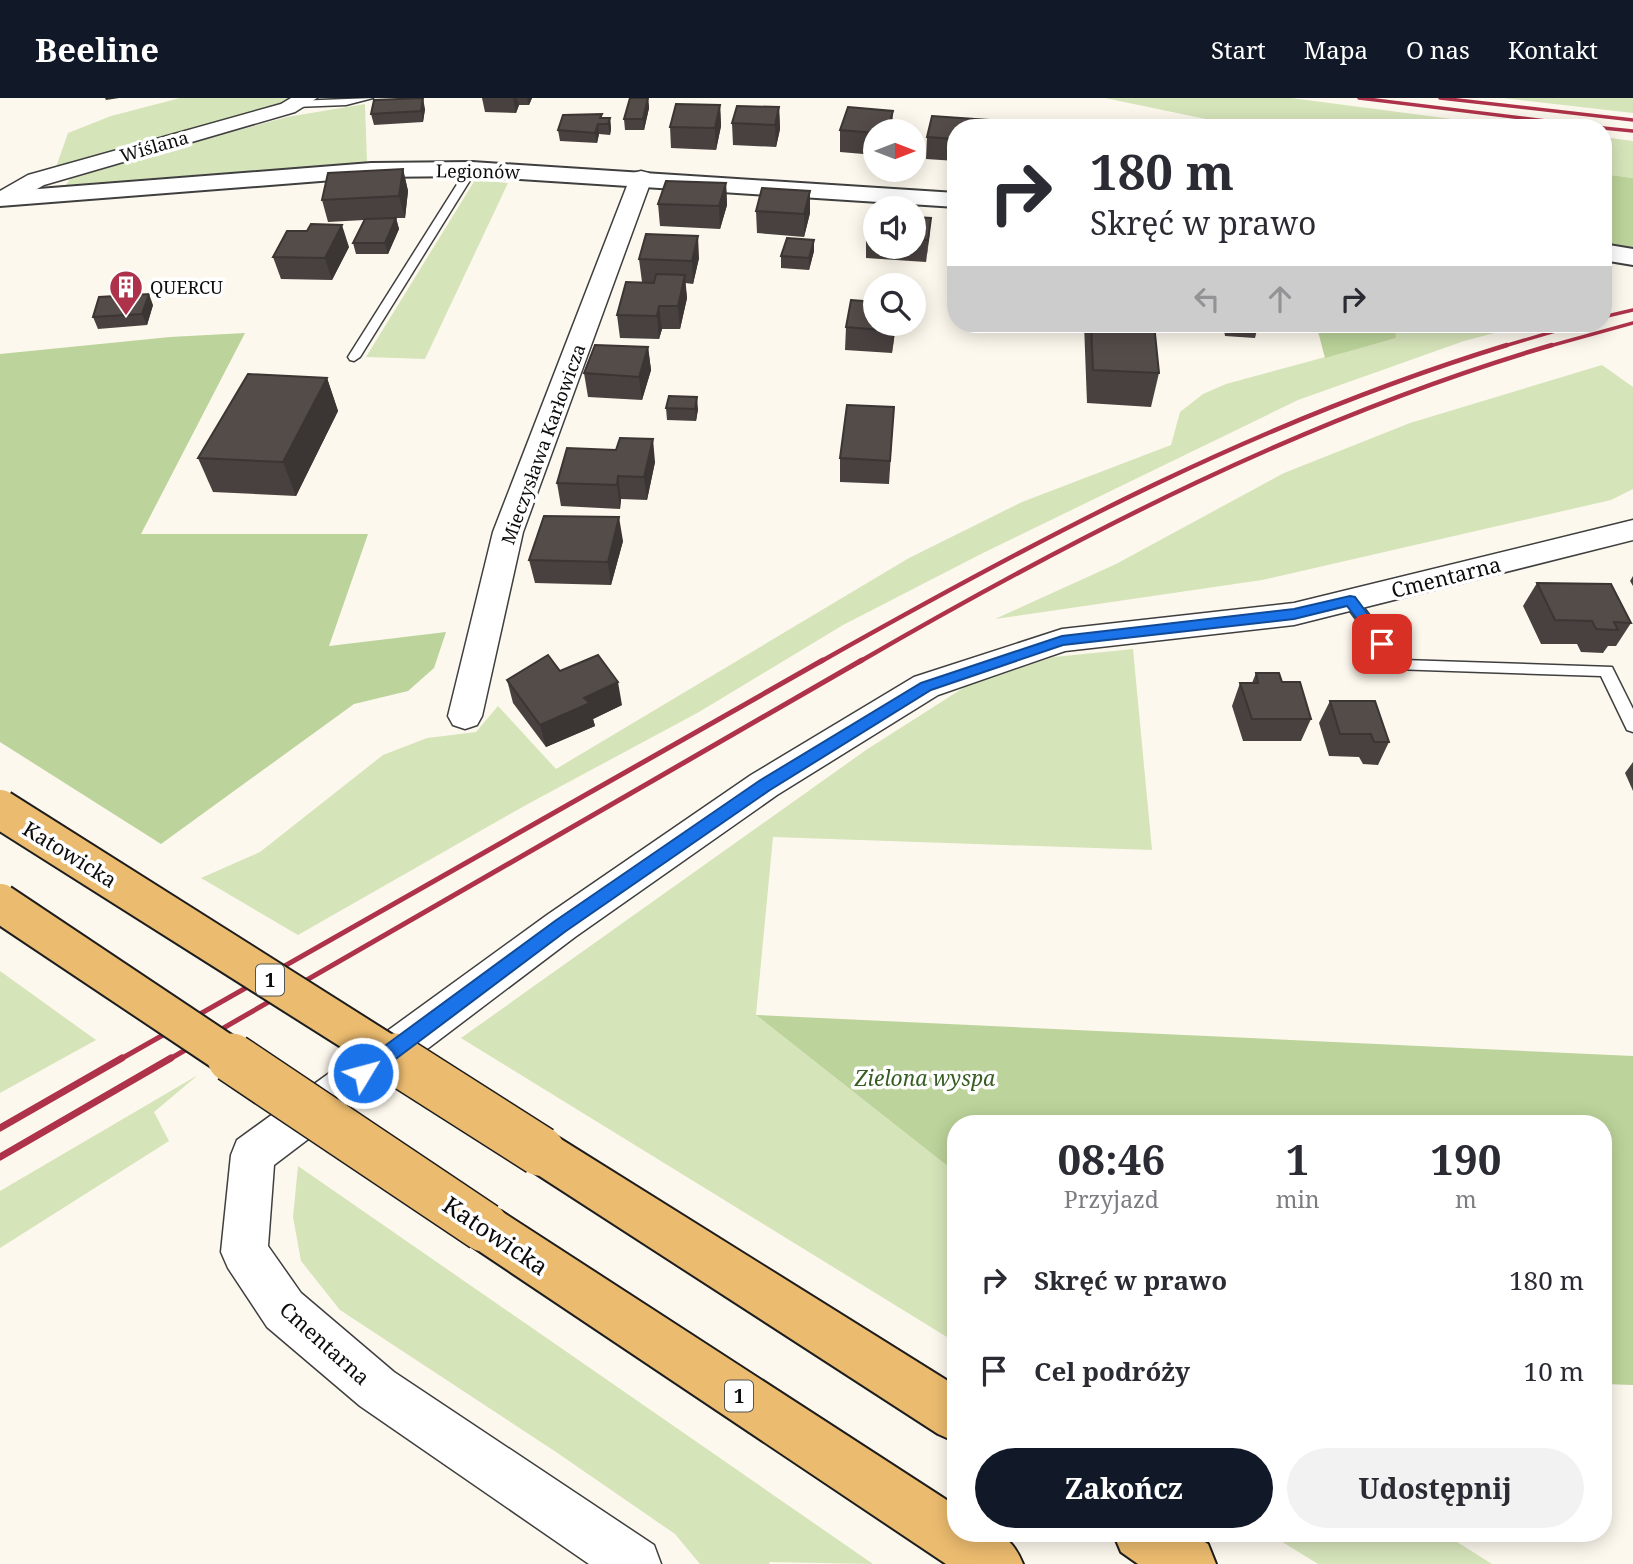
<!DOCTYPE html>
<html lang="pl">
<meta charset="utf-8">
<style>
body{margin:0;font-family:"Noto Serif",serif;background:#f2f2f3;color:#2b2b33;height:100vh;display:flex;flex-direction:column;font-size:26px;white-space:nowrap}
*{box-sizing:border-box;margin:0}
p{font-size:23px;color:#7c7c81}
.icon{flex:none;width:38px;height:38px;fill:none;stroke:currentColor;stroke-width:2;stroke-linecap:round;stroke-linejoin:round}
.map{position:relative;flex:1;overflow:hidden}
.side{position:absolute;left:947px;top:1017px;width:665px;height:427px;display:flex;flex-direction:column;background:#fff;border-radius:28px;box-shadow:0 4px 18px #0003}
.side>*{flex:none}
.top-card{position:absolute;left:947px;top:21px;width:665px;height:214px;border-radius:28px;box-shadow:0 4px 18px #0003;background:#fff;color:#2b2b33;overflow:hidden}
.needle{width:46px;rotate:90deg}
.controls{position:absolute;left:863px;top:21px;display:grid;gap:14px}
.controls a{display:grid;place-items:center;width:63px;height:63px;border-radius:50%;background:#fff;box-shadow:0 4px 18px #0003;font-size:35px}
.pin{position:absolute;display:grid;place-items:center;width:60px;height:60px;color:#fff;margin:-30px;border-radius:14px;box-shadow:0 4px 10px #0006}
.me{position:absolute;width:77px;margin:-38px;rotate:53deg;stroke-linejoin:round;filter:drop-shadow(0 0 5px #0008)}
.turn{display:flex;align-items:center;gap:24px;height:147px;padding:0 28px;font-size:32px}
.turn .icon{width:91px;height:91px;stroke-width:2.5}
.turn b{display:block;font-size:49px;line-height:60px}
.lanes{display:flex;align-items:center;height:66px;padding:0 28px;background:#0003;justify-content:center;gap:35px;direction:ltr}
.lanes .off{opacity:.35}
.eta{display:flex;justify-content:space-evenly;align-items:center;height:119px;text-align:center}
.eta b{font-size:42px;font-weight:700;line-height:49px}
.primary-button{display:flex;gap:14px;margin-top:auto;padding:14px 28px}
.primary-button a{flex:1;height:80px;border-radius:42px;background:#111827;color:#fff;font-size:28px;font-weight:700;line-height:80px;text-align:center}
.primary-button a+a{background:#f2f2f3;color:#2b2b33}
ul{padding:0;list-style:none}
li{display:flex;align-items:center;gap:21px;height:91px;padding:0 28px}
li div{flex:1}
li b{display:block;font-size:26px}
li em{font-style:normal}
header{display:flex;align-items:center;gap:42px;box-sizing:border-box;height:98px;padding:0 35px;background:#111827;color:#fff}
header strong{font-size:33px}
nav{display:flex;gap:38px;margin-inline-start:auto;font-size:24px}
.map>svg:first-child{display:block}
</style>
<header>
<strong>Beeline</strong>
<nav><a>Start</a><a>Mapa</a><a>O nas</a><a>Kontakt</a></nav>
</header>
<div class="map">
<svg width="1633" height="1466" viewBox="0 0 1633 1466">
<rect width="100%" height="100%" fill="#fdf8ed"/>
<g fill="#d6e4ba">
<polygon points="180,0 312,0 287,4 56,69 68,35 111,18"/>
<polygon points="1105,0 1291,0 1521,30 1249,30"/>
<polygon points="1503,0 1633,0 1633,15"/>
<polygon points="365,6 367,64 66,87 70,81 88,73 287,19"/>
<polygon points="1603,39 1633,43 1633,80 1603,76"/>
<polygon points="475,82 508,85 425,261 366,259"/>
<polygon points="1395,226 1529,226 1464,243 1298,302 983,455 843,527 699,614 526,707 298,837 201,780 260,754 383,657 427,640 476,634 498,608 556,671 909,460 1022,404 1171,347 1180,314 1203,296 1226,286 1396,240"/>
<polygon points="1602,267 1633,289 1633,391 1611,402 1262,482 995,521 1116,466 1284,375 1410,325"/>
<polygon points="1133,551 1152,752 773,739 756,917 955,1074 955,1244 461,940 866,652 971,585 1054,559"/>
<polygon points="0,873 96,942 0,995"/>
<polygon points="198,977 154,1014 169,1043 0,1150 0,1093"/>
<polygon points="298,1068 873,1466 770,1464 769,1466 700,1466 675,1436 556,1354 340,1212 301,1163 293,1119"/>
<polygon points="1268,1435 1443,1435 1492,1466 1318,1466"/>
</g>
<g fill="#bcd39b">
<polygon points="1603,76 1633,80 1633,151 1603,145"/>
<polygon points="1316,226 1395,226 1396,240 1325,260"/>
<polygon points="245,235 141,436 368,436 329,548 446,534 434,570 408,593 354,606 161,746 0,644 0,256 170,239"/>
<polygon points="756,917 1633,958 1633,1287 1603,1286 1603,1026 956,1026 955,1074"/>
</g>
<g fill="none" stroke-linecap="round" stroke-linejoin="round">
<g stroke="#3f3f3f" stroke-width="3">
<g id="service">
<polygon points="373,0 346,7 295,9 290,6 295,3"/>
<polygon points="468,69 477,71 360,259 354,263 350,262 348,259"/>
<polygon points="1350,497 1355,498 1403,562 1612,569 1633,611 1633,634 1627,632 1601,578 1393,571 1342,502"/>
</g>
</g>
<g stroke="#3f3f3f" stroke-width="3">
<g id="minor">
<polygon points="291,0 317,0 295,14 44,87 11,106 0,107 0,93 28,77 281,6"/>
<polygon points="641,73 649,75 652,80 523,434 482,618 477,627 465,631 453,627 448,618 493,434 630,80 633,75"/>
<polygon points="1633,422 1633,442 1294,527 1065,553 938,597 777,697 575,839 274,1067 268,1148 301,1195 394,1274 654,1447 661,1466 589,1466 360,1308 267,1229 228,1170 221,1154 231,1057 237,1042 547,817 751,677 914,579 1062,531 1294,505"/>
</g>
</g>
<g stroke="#3f3f3f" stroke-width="4">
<g id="tertiary">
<polygon points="472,64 956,95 956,109 472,78 371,79 0,108 0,94 371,65"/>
<polygon points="1603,146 1633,151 1633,167 1603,162"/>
</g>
</g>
<g stroke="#1d1d1d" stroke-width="4">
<g id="primary">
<polygon points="540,1031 556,1038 956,1288 956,1344 938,1336 524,1068 517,1053 524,1038"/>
<path d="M484 1106 501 1113 956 1408V1435C991 1435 1008 1429 1023 1466H946L467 1145 460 1129 467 1113Z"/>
<polygon points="1113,1435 1190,1435 1208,1446 1216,1466 1138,1466 1121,1454"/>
</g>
</g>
<use href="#service" fill="#fff" fill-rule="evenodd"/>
<use href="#minor" fill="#fff" fill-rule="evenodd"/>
<use href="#tertiary" fill="#fff" fill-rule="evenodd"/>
<use href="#primary" fill="#ebbb6f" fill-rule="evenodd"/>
<g stroke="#ae3249" stroke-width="3.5">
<polyline points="1359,0 1603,30"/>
<polyline points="1440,0 1633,22"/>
<polyline points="1603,30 1633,33"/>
<polyline points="1603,219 1633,212"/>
<polyline points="1501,249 1579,226"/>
<polyline points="1546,249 1633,225"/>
</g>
<g stroke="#ae3249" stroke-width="4.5">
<path d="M820 564C1045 437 1259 323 1507 247"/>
<path d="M859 564C1080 436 1307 319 1552 247"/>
</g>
<g stroke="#ae3249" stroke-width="5">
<polyline points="119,962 823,562"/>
<polyline points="168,962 862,562"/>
</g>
<g stroke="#ae3249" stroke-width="7">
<polyline points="0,1030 122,960"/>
<polyline points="0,1059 171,960"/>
</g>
<g stroke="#1d1d1d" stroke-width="42" stroke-linecap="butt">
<g id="primary-bridge-far1">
<polyline points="0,711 397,962"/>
<polyline points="0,805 235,962"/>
</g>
</g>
<g stroke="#1d1d1d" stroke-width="52" stroke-linecap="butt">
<g id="primary-bridge">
<polyline points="232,960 484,1129"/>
<polyline points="394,960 540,1053"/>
</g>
</g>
<use href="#primary-bridge-far1" stroke="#ebbb6f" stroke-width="38"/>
<use href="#primary-bridge" stroke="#ebbb6f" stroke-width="49"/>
</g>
<g fill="#48413f">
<polygon points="482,0 532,0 529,7 519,7 516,15 485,14"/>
<polygon points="648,0 649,10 644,32 625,32 624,21"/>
<polygon points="720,7 721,28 716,52 671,50 670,29"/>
<polygon points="779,9 780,31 776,49 733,47 732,25"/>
<polygon points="425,11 423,24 374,27 371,16"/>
<polygon points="602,16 602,20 610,20 611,31 610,37 599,36 597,45 560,43 558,32"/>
<polygon points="932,18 988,22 987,30 956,30 956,63 926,61 927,39"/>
<polygon points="840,32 875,33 875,57 840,54"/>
<polygon points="403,71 408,93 405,120 396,120 399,131 388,156 356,156 353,145 364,122 328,124 322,102"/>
<polygon points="726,85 727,107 720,131 660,128 658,106"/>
<polygon points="756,113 810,115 804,139 757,135"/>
<polygon points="875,117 875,149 914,149 914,119 931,120 926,164 866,160 866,137"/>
<polygon points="307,133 349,149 332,182 281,181 273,159"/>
<polygon points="814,142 814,153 809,172 781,170 781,158"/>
<polygon points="699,160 693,186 685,185 687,200 680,231 662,231 659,241 620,240 617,217 654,184 642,184 639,161"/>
<polygon points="153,207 147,227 98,231 93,219"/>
<polygon points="896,226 892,255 845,252 846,229"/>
<polygon points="1084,226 1154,226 1159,275 1151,309 1087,305"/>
<polygon points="1223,226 1258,226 1258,228 1255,240 1225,238"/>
<polygon points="648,249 651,272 642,302 588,299 584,275"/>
<polygon points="327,280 338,313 296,398 213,394 198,360"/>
<polygon points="894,309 889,386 840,384 840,360"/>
<polygon points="666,310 698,311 696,323 667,322"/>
<polygon points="655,364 647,402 621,401 620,411 561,408 557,385"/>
<polygon points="623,443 611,487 535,485 529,462"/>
<polygon points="1633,478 1633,488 1630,483"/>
<polygon points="1537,485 1631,525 1616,548 1608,548 1603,555 1581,554 1577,546 1541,546 1523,508"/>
<polygon points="560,573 622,607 593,621 595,628 546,649 513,605 507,582"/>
<polygon points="1256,575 1282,584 1311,621 1301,643 1243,643 1232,608 1240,585 1252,585"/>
<polygon points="1330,603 1389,644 1378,667 1363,666 1359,659 1329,658 1319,625"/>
<polygon points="1633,664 1633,693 1625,675"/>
</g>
<g fill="#3b3533">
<polygon points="105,0 119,0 106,2"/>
<polygon points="423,0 425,11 423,24 421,13"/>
<polygon points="513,0 517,0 519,7 516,15"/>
<polygon points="527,0 532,0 529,7"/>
<polygon points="648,0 649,10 644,32 643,21"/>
<polygon points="720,7 721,28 716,52 715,30"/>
<polygon points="779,9 780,31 776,49 775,27"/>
<polygon points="893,13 892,33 887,33"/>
<polygon points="610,20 611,31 610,37 608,26"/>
<polygon points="598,26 599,36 597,45 595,35"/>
<polygon points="403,71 408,93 405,120 399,98"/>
<polygon points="726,85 727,107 720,131 719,108"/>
<polygon points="810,93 810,115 804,139 804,116"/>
<polygon points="396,120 399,131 388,156 385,145"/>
<polygon points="931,120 929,142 926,164 928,142"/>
<polygon points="342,127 349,149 332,182 325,160"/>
<polygon points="698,138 699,160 693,186 692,163"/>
<polygon points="814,142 814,153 809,172 809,160"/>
<polygon points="685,177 687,200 680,231 678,208"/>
<polygon points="149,196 153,207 147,227 142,216"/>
<polygon points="659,208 662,231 659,241 657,218"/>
<polygon points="894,226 896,226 892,255 893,233"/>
<polygon points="648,249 651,272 642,302 639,279"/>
<polygon points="327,280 338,313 296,398 283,364"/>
<polygon points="697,299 698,311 696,323 695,311"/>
<polygon points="653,341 655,364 647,402 644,379"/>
<polygon points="618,378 621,401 620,411 617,387"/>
<polygon points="619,419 623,443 611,487 608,464"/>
<polygon points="618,584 622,607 593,621 595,628 546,649 540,627 584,600"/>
</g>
<g fill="#544c49" stroke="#3b3533" stroke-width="2">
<polygon points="423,0 421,13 371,16 374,2"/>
<polygon points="630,0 648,0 643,21 624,21"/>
<polygon points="676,6 720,7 715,30 670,29"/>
<polygon points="737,8 779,9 775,27 732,25"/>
<polygon points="848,9 893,13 887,33 875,33 875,35 840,32"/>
<polygon points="602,16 600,20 610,20 608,26 598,26 595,35 558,32 563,17"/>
<polygon points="932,18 988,22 986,30 956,30 956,41 927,39"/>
<polygon points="1030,23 1078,27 1078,30 1029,30"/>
<polygon points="403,71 399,98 322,102 328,75"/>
<polygon points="666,83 726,85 719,108 658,106"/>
<polygon points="762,90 810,93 804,116 756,113"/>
<polygon points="869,117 875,117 875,138 866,137"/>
<polygon points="914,119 931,120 928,142 914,141"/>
<polygon points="396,120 385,145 353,145 365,121"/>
<polygon points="311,126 342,127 325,160 273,159 287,133 307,133"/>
<polygon points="646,136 698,138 692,163 639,161"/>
<polygon points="787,140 814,142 809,160 781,158"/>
<polygon points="656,176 685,177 678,208 659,208 657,218 617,217 626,184 654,185"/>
<polygon points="149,196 142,216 93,219 99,199"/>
<polygon points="851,202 875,204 875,226 894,226 893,233 846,229"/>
<polygon points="1091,226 1154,226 1159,275 1093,272"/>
<polygon points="1228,226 1258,226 1258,228 1228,227"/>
<polygon points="595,247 648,249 639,279 584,275"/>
<polygon points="248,276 327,280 283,364 198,360"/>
<polygon points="669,298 697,299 695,311 666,310"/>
<polygon points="847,307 894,309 890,363 840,360"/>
<polygon points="620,340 653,341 644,379 618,378 617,387 557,385 567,350 616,352"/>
<polygon points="544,418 619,419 608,464 529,462"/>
<polygon points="1537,485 1611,486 1631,525 1614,524 1618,532 1596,531 1592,523 1555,522"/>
<polygon points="548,557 560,573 598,557 618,584 584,600 590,605 540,627 507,582"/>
<polygon points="1256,575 1279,575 1282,584 1300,584 1311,621 1252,621 1240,585 1258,585"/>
<polygon points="1330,603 1375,603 1389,644 1374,644 1371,636 1340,636"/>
</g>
<polygon fill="#1a73e8" stroke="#114b97" stroke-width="2" points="1350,498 1355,499 1387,542 1387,549 1378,549 1347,508 1294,521 1063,547 931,592 770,692 566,833 369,981 363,984 356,981 354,975 356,969 555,823 759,683 921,585 1062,538 1294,511"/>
<defs>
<g id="building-pin" transform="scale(1.75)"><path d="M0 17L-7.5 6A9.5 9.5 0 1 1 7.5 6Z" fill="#ae3249" stroke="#fff"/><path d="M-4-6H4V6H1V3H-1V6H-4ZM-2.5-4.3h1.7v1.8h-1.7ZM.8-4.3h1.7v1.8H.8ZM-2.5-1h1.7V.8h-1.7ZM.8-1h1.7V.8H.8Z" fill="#fff"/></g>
</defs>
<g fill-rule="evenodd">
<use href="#building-pin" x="126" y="189"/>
</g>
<g text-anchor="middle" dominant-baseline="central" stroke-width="7" stroke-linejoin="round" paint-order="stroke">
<g font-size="18" fill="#0c0c0c" stroke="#fff">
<text transform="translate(154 48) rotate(-16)">Wiślana</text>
<text transform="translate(478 73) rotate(1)">Legionów</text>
<text transform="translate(543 346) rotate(-70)">Mieczysława Karłowicza</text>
</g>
<g font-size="18" fill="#0c0c0c" stroke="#fff" text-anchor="start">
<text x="150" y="189">QUERCU</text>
</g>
<g fill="#fff" stroke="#555" stroke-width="2">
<rect x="256" y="866.5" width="28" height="31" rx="5"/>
<rect x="725" y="1282.5" width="28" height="31" rx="5"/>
</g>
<g font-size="19" font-weight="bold" fill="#0c0c0c">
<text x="270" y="882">1</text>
<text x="739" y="1298">1</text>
</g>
<g font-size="21" fill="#0c0c0c" stroke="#fff">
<text transform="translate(1446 479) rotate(-14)">Cmentarna</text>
<text transform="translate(70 756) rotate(32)">Katowicka</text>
<text transform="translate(325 1245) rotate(42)">Cmentarna</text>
</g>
<g font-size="21" font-style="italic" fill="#375d23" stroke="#fff">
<text x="925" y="980">Zielona wyspa</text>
</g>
<g font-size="24" fill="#0c0c0c" stroke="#fff">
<text transform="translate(496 1137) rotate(34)">Katowicka</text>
</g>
</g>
</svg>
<div class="controls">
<a><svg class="needle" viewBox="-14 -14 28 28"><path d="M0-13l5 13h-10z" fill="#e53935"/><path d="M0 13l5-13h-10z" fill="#7c7c81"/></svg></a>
<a><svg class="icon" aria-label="sound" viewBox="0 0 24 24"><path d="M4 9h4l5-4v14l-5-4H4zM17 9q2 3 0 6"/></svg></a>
<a><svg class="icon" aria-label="search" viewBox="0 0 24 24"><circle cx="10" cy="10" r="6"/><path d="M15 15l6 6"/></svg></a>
</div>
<div class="pin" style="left:1382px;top:546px;background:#d93025"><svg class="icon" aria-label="arrive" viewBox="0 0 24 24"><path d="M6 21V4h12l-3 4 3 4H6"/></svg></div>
<svg class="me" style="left:363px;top:975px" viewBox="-20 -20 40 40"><circle r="17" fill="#1a73e8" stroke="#fff" stroke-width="3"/><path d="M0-11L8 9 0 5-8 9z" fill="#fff"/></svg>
<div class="top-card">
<div class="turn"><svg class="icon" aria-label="right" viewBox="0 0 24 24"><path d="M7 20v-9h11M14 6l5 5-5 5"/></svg><div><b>180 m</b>Skręć w prawo</div></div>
<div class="lanes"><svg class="icon off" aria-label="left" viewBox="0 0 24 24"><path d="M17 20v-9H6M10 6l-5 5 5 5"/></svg><svg class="icon off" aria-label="ahead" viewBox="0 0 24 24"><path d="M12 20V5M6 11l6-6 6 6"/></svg><svg class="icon" aria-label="right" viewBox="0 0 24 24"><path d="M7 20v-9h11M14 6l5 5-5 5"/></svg></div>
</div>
<section class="side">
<div class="eta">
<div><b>08:46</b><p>Przyjazd</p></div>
<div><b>1</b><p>min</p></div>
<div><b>190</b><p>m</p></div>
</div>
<ul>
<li><svg class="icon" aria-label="right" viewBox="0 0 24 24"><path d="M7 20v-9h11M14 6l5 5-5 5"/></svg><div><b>Skręć w prawo</b></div><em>180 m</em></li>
<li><svg class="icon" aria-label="arrive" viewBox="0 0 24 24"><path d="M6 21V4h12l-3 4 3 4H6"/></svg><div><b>Cel podróży</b></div><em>10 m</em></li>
</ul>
<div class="primary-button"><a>Zakończ</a><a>Udostępnij</a></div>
</section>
</div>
